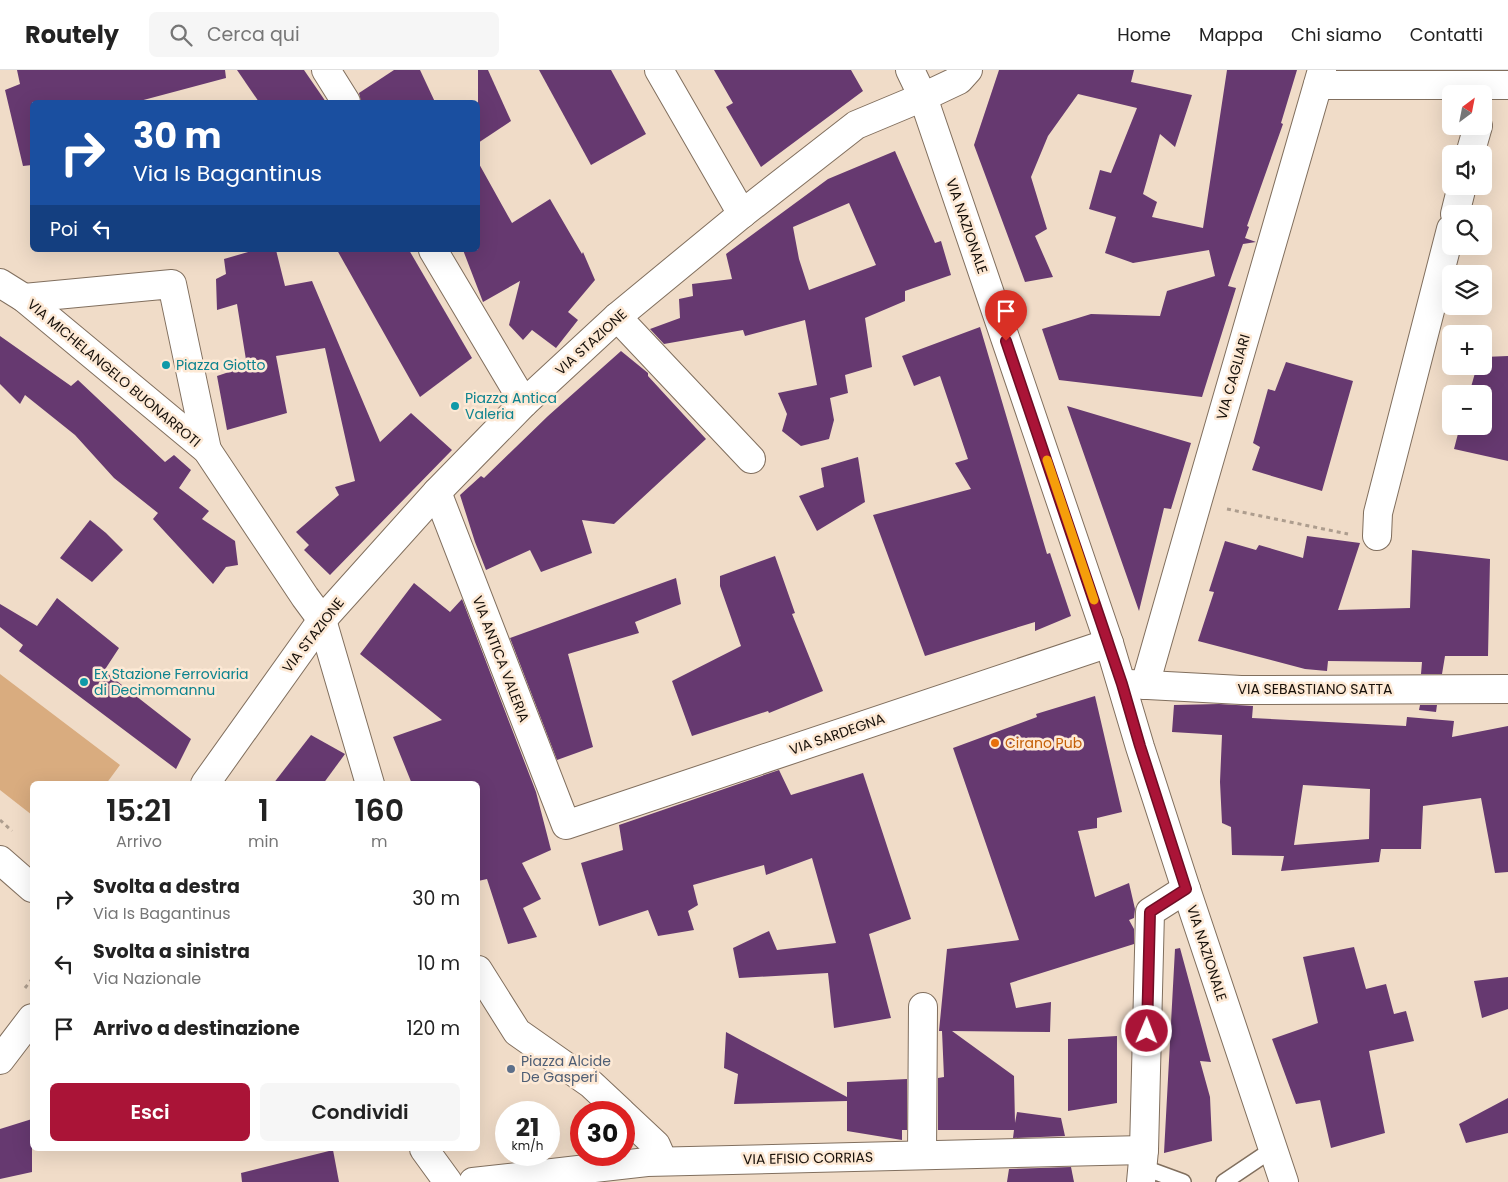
<!DOCTYPE html>
<html lang="it">
<meta charset="utf-8">
<style>
body{margin:0;font-family:Poppins,sans-serif;background:#f6f6f6;color:#222;height:100vh;display:flex;flex-direction:column;font-size:19px;white-space:nowrap}
*{box-sizing:border-box;margin:0}
p{font-size:16px;color:#767676}
.icon{flex:none;width:28px;height:28px;fill:none;stroke:currentColor;stroke-width:2;stroke-linecap:round;stroke-linejoin:round}
.map{position:relative;flex:1;overflow:hidden}
.sheet{position:absolute;left:30px;top:711px;width:450px;height:370px;display:flex;flex-direction:column;background:#fff;border-radius:8px;box-shadow:0 5px 20px #0002}
.sheet>*{flex:none}
.top-card{position:absolute;left:30px;top:30px;width:450px;height:152px;border-radius:8px;box-shadow:0 5px 20px #0002;background:#1a4fa0;color:#fff;overflow:hidden}
.needle{width:32px;rotate:32deg}
.tools{position:absolute;left:1442px;top:15px;display:grid;gap:10px}
.tools a{display:grid;place-items:center;width:50px;height:50px;border-radius:8px;background:#fff;box-shadow:0 5px 20px #0002;font-size:25px}
.speed{position:absolute;left:495px;top:1031px;display:flex;gap:10px;font-size:25px;font-weight:700;text-align:center}
.speed>*{display:grid;place-content:center;width:65px;height:65px;border-radius:50%;background:#fff;box-shadow:0 5px 20px #0002;line-height:1}
.speed small{font-size:12px;font-weight:400}
.speed .limit{border:8px solid #d22;background:#fff;color:#111}
.pin{position:absolute;display:grid;place-items:center;width:42px;height:42px;color:#fff;margin:-51px -21px;border-radius:50% 50% 50% 0;rotate:-45deg;box-shadow:0 0 5px #0007}
.pin .icon{rotate:45deg}
.me{position:absolute;width:55px;margin:-28px;rotate:1deg;stroke-linejoin:round;filter:drop-shadow(0 0 4px #0008)}
.turn{display:flex;align-items:center;gap:18px;height:105px;padding:0 20px;font-size:22px}
.turn .icon{width:65px;height:65px;stroke-width:2.5}
.turn b{display:block;font-size:35px;line-height:42px}
.then{display:flex;align-items:center;height:48px;padding:0 20px;background:#0003;gap:10px;font-size:19px}
.eta{display:flex;justify-content:space-evenly;align-items:center;height:85px;text-align:center}
.eta b{font-size:30px;font-weight:600;line-height:35px}
.cta{display:flex;gap:10px;margin-top:auto;padding:10px 20px}
.cta a{flex:1;height:58px;border-radius:8px;background:#aa1437;color:#fff;font-size:20px;font-weight:600;line-height:58px;text-align:center}
.cta a+a{background:#f6f6f6;color:#222}
ul{padding:0;list-style:none}
li{display:flex;align-items:center;gap:15px;height:65px;padding:0 20px}
li div{flex:1}
li b{display:block;font-size:19px}
li em{font-style:normal}
header{display:flex;align-items:center;gap:30px;box-sizing:border-box;height:70px;padding:0 25px;background:#fff;border-bottom:1px solid #e0e0e0}
header strong{font-size:24px}
nav{display:flex;gap:28px;margin-inline-start:auto;font-size:18px}
.search{width:350px;height:45px;background:#f6f6f6;display:flex;align-items:center;gap:12px;box-sizing:border-box;padding:0 18px;border-radius:8px;color:#767676;font-size:19px}
.map>svg:first-child{display:block}
</style>
<header>
<strong>Routely</strong>
<div class="search"><svg class="icon" aria-label="search" viewBox="0 0 24 24"><circle cx="10" cy="10" r="6"/><path d="M15 15l6 6"/></svg>Cerca qui</div>
<nav><a>Home</a><a>Mappa</a><a>Chi siamo</a><a>Contatti</a></nav>
</header>
<div class="map">
<svg width="1508" height="1112" viewBox="0 0 1508 1112">
<rect width="100%" height="100%" fill="#f0dcc8"/>
<polygon fill="#d9ac7f" points="0,604 120,695 106,714 32,714 32,745 0,720"/>
<g fill="#663970" fill-rule="evenodd">
<polygon points="17,0 225,0 226,8 136,32 32,32 32,95 23,96 5,20 20,14"/>
<polygon points="237,0 304,0 326,32 259,32"/>
<polygon points="394,0 420,0 435,32 361,32 359,23"/>
<polygon points="478,0 488,0 511,51 478,73"/>
<polygon points="539,0 611,0 646,64 591,95"/>
<polygon points="714,0 851,0 863,21 761,97 726,37 733,33"/>
<polygon points="999,0 1134,0 1131,12 1192,25 1175,77 1160,64 1143,124 1157,132 1152,147 1203,158 1227,0 1297,0 1281,53 1283,54 1247,156 1249,157 1245,168 1256,172 1243,174 1228,216 1236,218 1202,327 1059,310 1042,259 1091,244 1160,246 1167,221 1215,206 1209,180 1133,193 1105,183 1116,147 1089,139 1100,100 1111,103 1137,38 1078,24 1048,66 1031,107 1047,159 1035,166 1053,207 1025,212 974,75"/>
<path d="M895 81 935 173 941 171 951 205 905 221V231L865 248 872 297 845 305 848 323 830 328 834 350 829 369 801 376 782 361 787 344 778 323 817 315 805 250 745 266 743 260 664 274 650 259 680 248 679 229 693 226 692 214 732 209 726 184 828 109ZM849 133 876 195 809 220 799 189 793 157Z"/>
<polygon points="478,92 512,153 550,129 582,184 583,182 595,210 568,242 578,250 556,278 532,260 523,270 509,255 520,211 483,232 463,180 478,180"/>
<polygon points="255,180 276,180 285,216 312,211 380,372 411,343 452,380 330,505 304,480 309,475 296,462 339,425 335,417 355,411 325,278 276,286 287,343 227,360 217,306 247,296 237,234 217,240 216,209 226,204 224,189"/>
<polygon points="337,180 409,180 472,288 420,327"/>
<polygon points="980,257 1047,484 1050,483 1071,546 1035,561 1035,552 925,586 873,445 971,419 955,393 968,389 940,306 914,316 902,286"/>
<polygon points="0,266 71,316 78,310 165,392 174,385 191,400 179,418 209,441 202,449 235,471 238,495 226,497 213,514 153,449 158,443 114,408 75,365 25,325 20,334 0,314"/>
<polygon points="621,281 648,303 648,306 706,369 614,454 582,450 592,483 541,502 530,480 486,500 475,472 460,425 481,406 484,408 548,346"/>
<polygon points="1508,286 1508,391 1454,379 1460,356 1484,356 1484,324 1469,324 1477,296 1484,296 1484,287"/>
<polygon points="1286,292 1353,311 1322,421 1252,400 1260,377 1253,373 1268,319 1275,321"/>
<polygon points="1067,336 1191,373 1171,439 1164,438 1139,541"/>
<polygon points="858,387 865,432 817,461 799,426 824,417 821,398"/>
<polygon points="90,450 106,463 123,480 92,512 60,488"/>
<polygon points="1307,466 1360,473 1338,540 1410,538 1412,480 1490,489 1488,586 1445,586 1442,604 1421,604 1422,592 1328,591 1327,601 1305,599 1198,571 1214,522 1209,521 1225,471 1256,480 1259,475 1303,488"/>
<polygon points="775,486 795,543 792,544 823,621 769,643 768,641 692,666 672,611 741,576 720,516 720,506"/>
<polygon points="676,508 681,534 635,552 639,563 568,584 593,677 557,690 510,568"/>
<polygon points="414,513 450,542 462,529 536,722 551,780 522,793 541,829 523,838 537,867 508,874 487,809 478,811 478,714 412,714 393,667 442,650 360,584"/>
<polygon points="57,528 119,578 104,601 191,669 176,699 19,581 23,575 0,557 0,534 37,556"/>
<polygon points="1095,626 1122,742 1097,748 1097,758 1078,761 1095,827 1129,813 1135,839 1134,848 1129,850 1134,859 1134,874 1010,913 1016,938 1051,932 1050,962 952,961 1014,1006 1015,1053 1017,1042 1061,1048 1065,1066 1013,1068 1014,1060 938,1060 938,1008 944,1007 942,961 939,961 947,879 1019,870 953,678 1037,647 1036,644"/>
<path d="M1219 634 1253 636 1252 648 1406 656 1407 647 1454 651 1452 667 1508 656V802L1495 803 1481 728 1423 736 1421 779H1381L1379 792 1281 801 1284 786 1232 785 1231 757 1222 753 1220 712 1222 665 1172 662 1174 635ZM1303 715 1370 719 1369 769 1294 775Z"/>
<polygon points="1420,635 1437,635 1436,642 1419,640"/>
<polygon points="311,665 345,684 323,714 273,714"/>
<polygon points="779,700 791,725 863,703 911,849 869,864 891,948 834,958 828,903 739,908 733,878 769,861 777,880 836,873 812,788 766,805 764,795 693,815 698,835 688,841 694,860 658,866 648,840 599,856 581,793 623,780 619,755"/>
<polygon points="1354,877 1366,919 1386,914 1394,944 1406,941 1414,971 1369,981 1385,1063 1331,1078 1320,1030 1296,1034 1272,969 1318,953 1303,887"/>
<polygon points="1180,878 1211,992 1200,991 1210,1027 1212,1071 1164,1083 1175,879"/>
<polygon points="1508,907 1508,939 1482,948 1474,911"/>
<polygon points="726,962 847,1027 847,1012 907,1009 907,1060 902,1060 902,1070 847,1061 847,1031 734,1034 738,1004 724,998"/>
<polygon points="1117,966 1117,1033 1068,1041 1068,969"/>
<polygon points="1508,1028 1508,1063 1466,1073 1459,1054"/>
<polygon points="32,1049 32,1102 0,1109 0,1059"/>
<polygon points="333,1080 339,1112 242,1112 241,1103"/>
<polygon points="1071,1097 1074,1112 1007,1112 1009,1099"/>
</g>
<g fill="none" stroke-linecap="round" stroke-linejoin="round">
<g stroke="#816f5e" stroke-width="18">
<g id="lane">
<polyline points="1142,1097 1183,1112"/>
<polyline points="1224,1112 1273,1079"/>
</g>
</g>
<g stroke="#816f5e" stroke-width="30">
<g id="street">
<polyline points="326,0 346,32"/>
<polyline points="659,0 742,144"/>
<polyline points="1318,15 1508,15"/>
<polyline points="923,27 959,10 968,0"/>
<polyline points="1470,84 1478,56"/>
<polyline points="1455,144 1462,116"/>
<polyline points="433,180 524,333"/>
<polyline points="0,213 24,228 207,380 305,527 322,550 370,714"/>
<polyline points="24,228 172,214 207,380"/>
<polyline points="617,247 751,389"/>
<polyline points="437,422 566,755 1109,573"/>
<polyline points="1377,466 1378,443 1451,159"/>
<polyline points="1129,614 1241,620 1508,619"/>
<polyline points="1145,615 1197,433 1322,0"/>
<polyline points="478,900 517,962 591,1014 621,1042"/>
<polyline points="0,990 32,948"/>
<polyline points="624,1045 656,1075 663,1091"/>
<polyline points="922,1085 923,937"/>
<polyline points="473,1112 647,1092 1144,1080"/>
<polyline points="1141,1112 1144,1080 1150,842 1186,819"/>
</g>
</g>
<g stroke="#816f5e" stroke-width="30">
<g id="secondary">
<polyline points="910,0 923,27 1109,573 1140,677 1186,819 1284,1112"/>
<polyline points="205,714 322,550 437,422 524,333 617,247 742,144 856,55 923,27"/>
<polyline points="0,790 32,818"/>
<polyline points="424,1079 448,1112"/>
</g>
</g>
<g stroke="#ad9d8e" stroke-width="3" stroke-dasharray="4 4" stroke-linecap="butt">
<polyline points="1227,439 1348,464"/>
<polyline points="0,750 12,761"/>
<polyline points="25,918 32,909"/>
</g>
<use href="#lane" stroke="#fff" stroke-width="15"/>
<use href="#street" stroke="#fff" stroke-width="28"/>
<use href="#secondary" stroke="#fff" stroke-width="28"/>
</g>
<g fill="none" stroke-linecap="round" stroke-linejoin="round">
<g stroke="#6e0d24" stroke-width="12">
<polyline id="route" points="1006,271 1122,614 1140,676 1186,819 1150,842 1147,961"/>
</g>
<use href="#route" stroke="#aa1437" stroke-width="9"/>
<polyline stroke="#f59e0b" stroke-width="9" points="1047,390 1094,530"/>
</g>
<g fill="#0f9aa8" stroke="#fde9d5" stroke-width="2">
<circle cx="166" cy="295" r="5"/>
<circle cx="455" cy="336" r="5"/>
<circle cx="84" cy="612" r="5"/>
</g>
<circle fill="#e8710a" stroke="#fde9d5" stroke-width="2" cx="995" cy="673" r="5"/>
<circle fill="#5c6f8a" stroke="#fde9d5" stroke-width="2" cx="511" cy="999" r="5"/>
<g text-anchor="middle" dominant-baseline="central" stroke-width="5" stroke-linejoin="round" paint-order="stroke">
<g font-size="14" fill="#17100a" stroke="#fde9d5">
<text transform="translate(967 156) rotate(71)">VIA NAZIONALE</text>
<text transform="translate(591 272) rotate(-42)">VIA STAZIONE</text>
<text transform="translate(114 303) rotate(40)">VIA MICHELANGELO BUONARROTI</text>
<text transform="translate(1233 307) rotate(-74)">VIA CAGLIARI</text>
<text transform="translate(313 565) rotate(-52)">VIA STAZIONE</text>
<text transform="translate(501 589) rotate(69)">VIA ANTICA VALERIA</text>
<text x="1315" y="619">VIA SEBASTIANO SATTA</text>
<text transform="translate(837 664) rotate(-19)">VIA SARDEGNA</text>
<text transform="translate(1207 883) rotate(72)">VIA NAZIONALE</text>
<text transform="translate(808 1088) rotate(-1)">VIA EFISIO CORRIAS</text>
</g>
<g font-size="14" fill="#0d838f" stroke="#fde9d5" text-anchor="start">
<text x="176" y="295">Piazza Giotto</text>
<text x="465" y="328">Piazza Antica<tspan x="465" dy="16">Valeria</tspan></text>
<text x="94" y="604">Ex Stazione Ferroviaria<tspan x="94" dy="16">di Decimomannu</tspan></text>
</g>
<g font-size="14" fill="#c56008" stroke="#fde9d5" text-anchor="start">
<text x="1005" y="673">Cirano Pub</text>
</g>
<g font-size="14" fill="#4e5e75" stroke="#fde9d5" text-anchor="start">
<text x="521" y="991">Piazza Alcide<tspan x="521" dy="16">De Gasperi</tspan></text>
</g>
</g>
</svg>
<div class="tools">
<a><svg class="needle" viewBox="-14 -14 28 28"><path d="M0-13l5 13h-10z" fill="#e53935"/><path d="M0 13l5-13h-10z" fill="#767676"/></svg></a>
<a><svg class="icon" aria-label="sound" viewBox="0 0 24 24"><path d="M4 9h4l5-4v14l-5-4H4zM17 9q2 3 0 6"/></svg></a>
<a><svg class="icon" aria-label="search" viewBox="0 0 24 24"><circle cx="10" cy="10" r="6"/><path d="M15 15l6 6"/></svg></a>
<a><svg class="icon" aria-label="layers" viewBox="0 0 24 24"><path d="M12 4l9 5-9 5-9-5zM3 14l9 5 9-5"/></svg></a>
<a>+</a>
<a>−</a>
</div>
<div class="speed"><div>21<small>km/h</small></div><div class="limit">30</div></div>
<div class="pin" style="left:1006px;top:271px;background:#d93025"><svg class="icon" aria-label="arrive" viewBox="0 0 24 24"><path d="M6 21V4h12l-3 4 3 4H6"/></svg></div>
<svg class="me" style="left:1147px;top:961px" viewBox="-20 -20 40 40"><circle r="17" fill="#aa1437" stroke="#fff" stroke-width="3"/><path d="M0-11L8 9 0 5-8 9z" fill="#fff"/></svg>
<div class="top-card">
<div class="turn"><svg class="icon" aria-label="right" viewBox="0 0 24 24"><path d="M7 20v-9h11M14 6l5 5-5 5"/></svg><div><b>30 m</b>Via Is Bagantinus</div></div>
<div class="then">Poi<svg class="icon" aria-label="left" viewBox="0 0 24 24"><path d="M17 20v-9H6M10 6l-5 5 5 5"/></svg></div>
</div>
<section class="sheet">
<div class="eta">
<div><b>15:21</b><p>Arrivo</p></div>
<div><b>1</b><p>min</p></div>
<div><b>160</b><p>m</p></div>
</div>
<ul>
<li><svg class="icon" aria-label="right" viewBox="0 0 24 24"><path d="M7 20v-9h11M14 6l5 5-5 5"/></svg><div><b>Svolta a destra</b><p>Via Is Bagantinus</p></div><em>30 m</em></li>
<li><svg class="icon" aria-label="left" viewBox="0 0 24 24"><path d="M17 20v-9H6M10 6l-5 5 5 5"/></svg><div><b>Svolta a sinistra</b><p>Via Nazionale</p></div><em>10 m</em></li>
<li><svg class="icon" aria-label="arrive" viewBox="0 0 24 24"><path d="M6 21V4h12l-3 4 3 4H6"/></svg><div><b>Arrivo a destinazione</b></div><em>120 m</em></li>
</ul>
<div class="cta"><a>Esci</a><a>Condividi</a></div>
</section>
</div>
